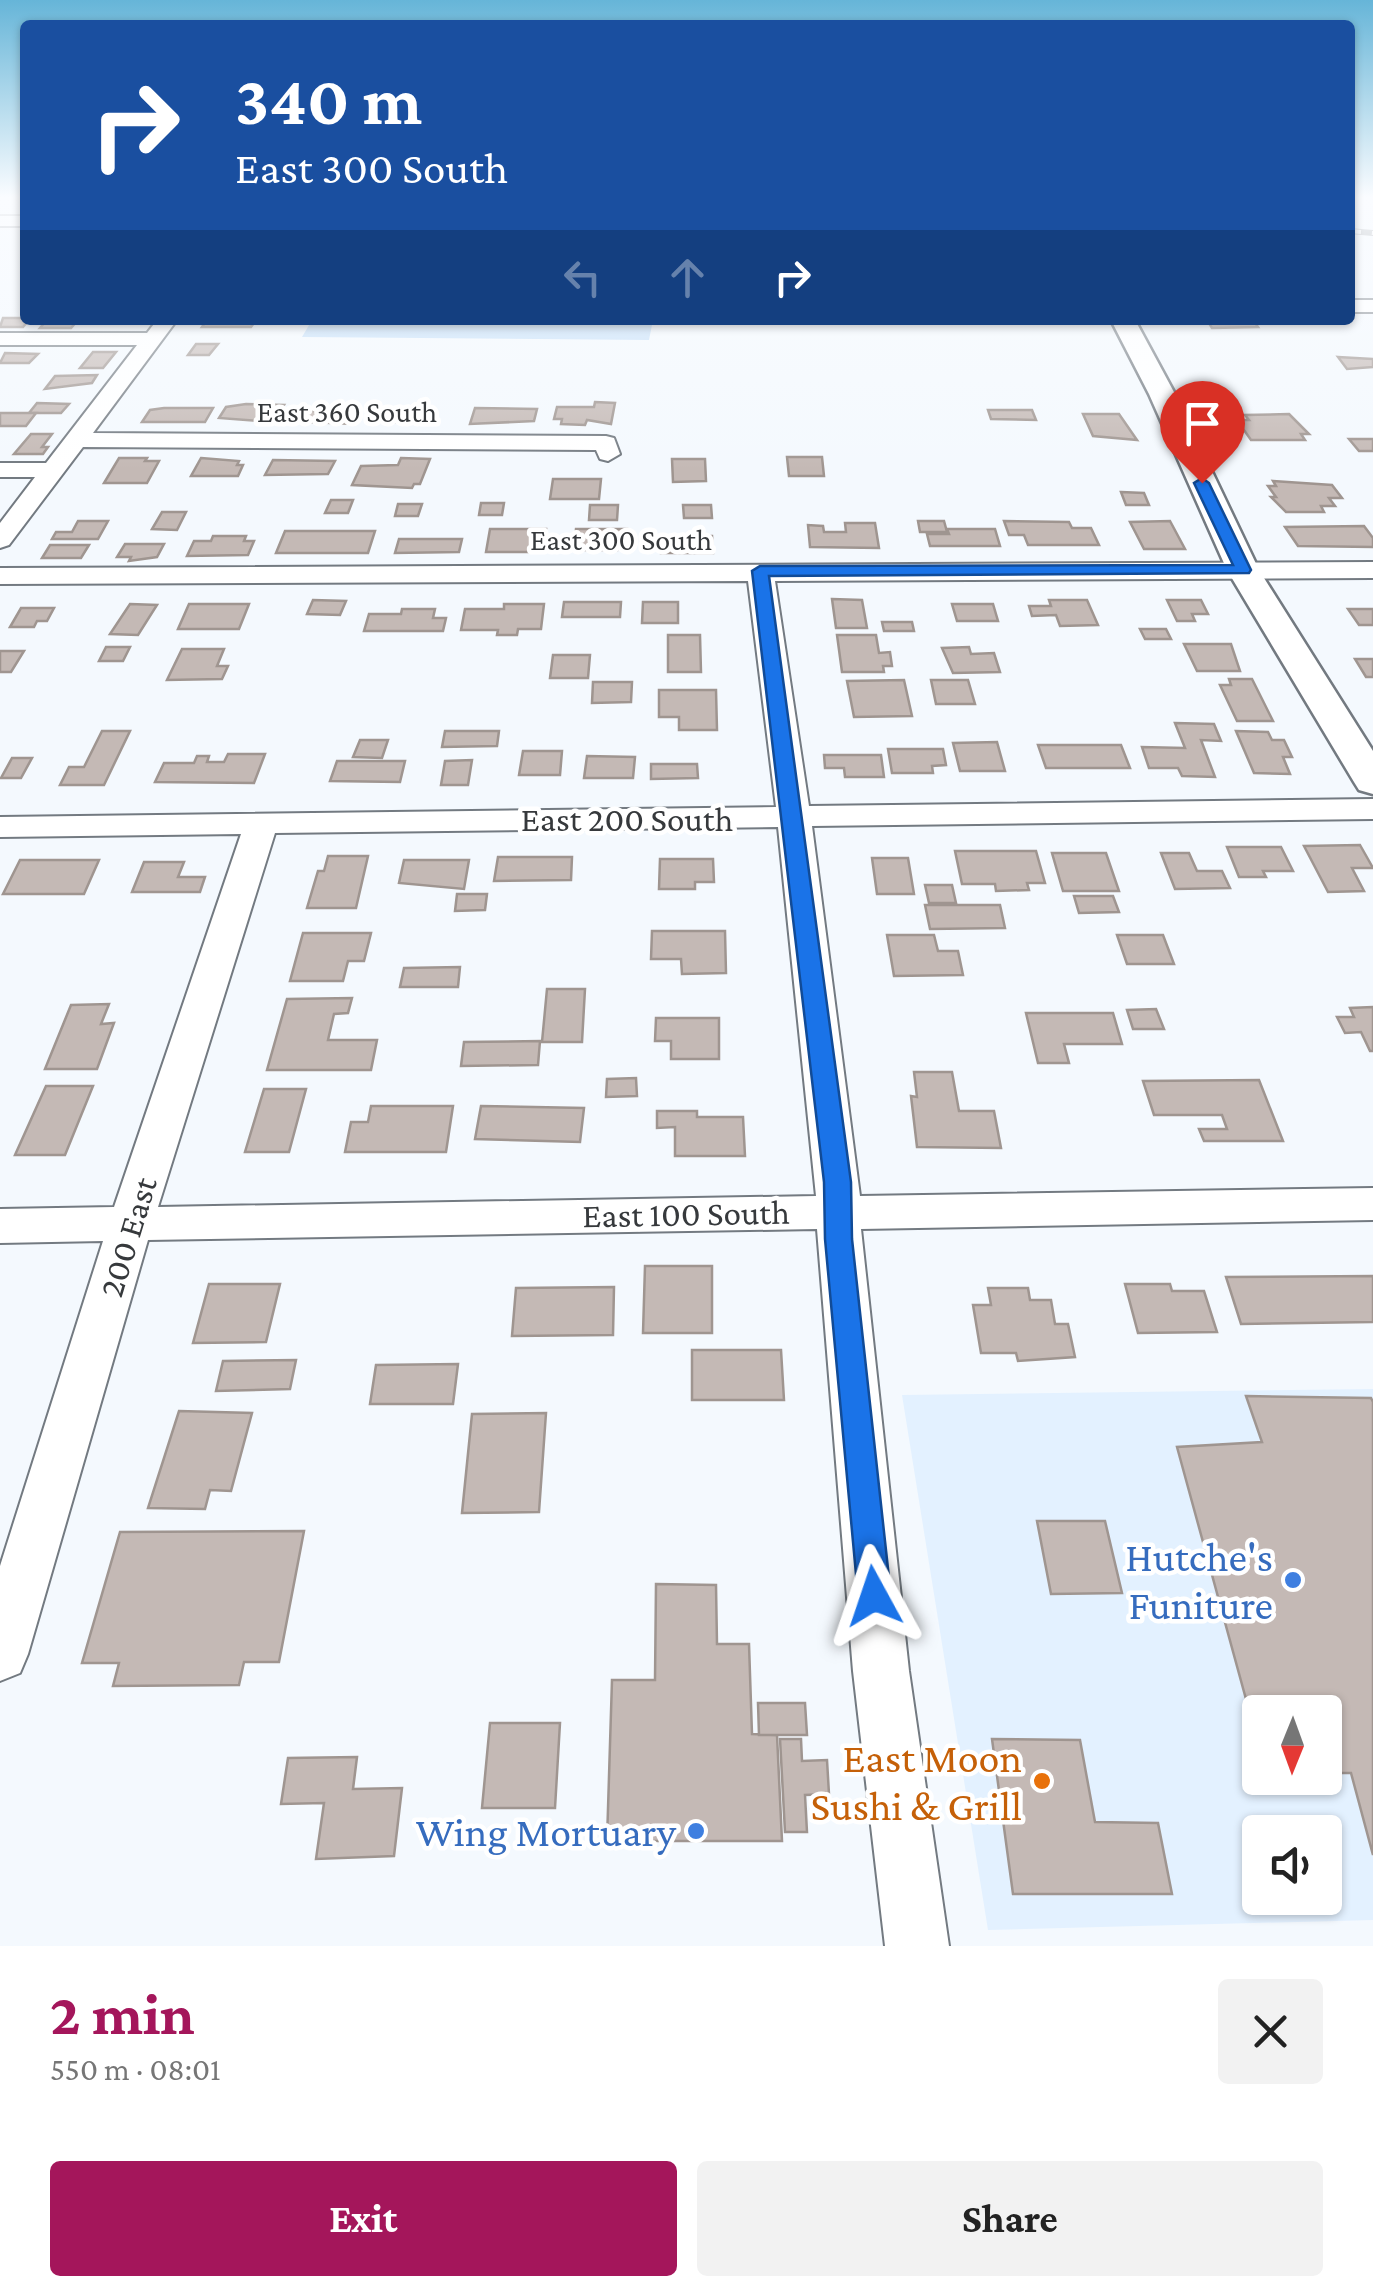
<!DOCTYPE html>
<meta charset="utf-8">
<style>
body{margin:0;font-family:"Crimson Pro",serif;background:#f2f2f2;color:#222;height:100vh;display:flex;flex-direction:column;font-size:38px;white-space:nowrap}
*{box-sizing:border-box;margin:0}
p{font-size:32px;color:#767676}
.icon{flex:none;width:55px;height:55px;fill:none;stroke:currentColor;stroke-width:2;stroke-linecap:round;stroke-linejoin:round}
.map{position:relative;height:1946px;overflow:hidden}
.sheet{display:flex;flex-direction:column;background:#fff;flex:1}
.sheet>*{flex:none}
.guide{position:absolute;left:20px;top:20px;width:1335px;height:305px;border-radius:10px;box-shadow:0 2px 8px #0004;background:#1a4fa0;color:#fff;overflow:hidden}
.needle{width:65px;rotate:181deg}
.tools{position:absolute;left:1242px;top:1695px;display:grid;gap:20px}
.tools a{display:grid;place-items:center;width:100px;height:100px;border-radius:10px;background:#fff;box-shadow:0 2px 8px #0004;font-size:50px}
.pin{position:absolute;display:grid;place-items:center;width:85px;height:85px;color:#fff;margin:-102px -42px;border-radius:50% 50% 50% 0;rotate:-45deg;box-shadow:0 0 10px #0007}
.pin .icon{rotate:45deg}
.me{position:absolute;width:110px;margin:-55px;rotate:355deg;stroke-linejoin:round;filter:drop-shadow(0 0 8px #0008)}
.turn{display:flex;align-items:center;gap:35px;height:210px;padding:0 50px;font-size:45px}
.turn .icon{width:130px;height:130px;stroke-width:2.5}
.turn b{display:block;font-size:70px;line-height:85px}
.lanes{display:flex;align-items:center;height:95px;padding:0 50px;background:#0003;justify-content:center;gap:50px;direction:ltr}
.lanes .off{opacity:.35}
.round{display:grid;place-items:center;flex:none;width:105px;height:105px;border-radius:10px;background:#f2f2f2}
.summary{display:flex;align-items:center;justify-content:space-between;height:170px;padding:0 50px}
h1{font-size:60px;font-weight:700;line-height:75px;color:#a4165b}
.primary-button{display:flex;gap:20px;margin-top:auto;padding:20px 50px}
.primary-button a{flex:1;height:115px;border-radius:10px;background:#a4165b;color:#fff;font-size:40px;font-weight:700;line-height:115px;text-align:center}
.primary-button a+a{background:#f2f2f2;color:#222}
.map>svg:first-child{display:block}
</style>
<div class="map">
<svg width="1373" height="1946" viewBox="0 0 1373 1946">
<rect width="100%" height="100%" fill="#f4f9fe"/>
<path fill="#e3f1ff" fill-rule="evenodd" d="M1373 1389V1920L988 1930 902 1395ZM1260 1712H1325V1778H1260ZM1260 1832H1325V1898H1260Z"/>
<polygon fill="#c1ddf8" points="312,320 1102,320 1103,323 652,325 649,340 302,337"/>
<g fill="#c4b9b5" stroke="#9f9590" stroke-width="2.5">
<polygon points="3,318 25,318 29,320 23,327 0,327"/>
<polygon points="47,320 78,320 71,328 40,328"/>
<polygon points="207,320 256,320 251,327 202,327"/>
<polygon points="1207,320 1253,320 1258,327 1212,328"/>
<polygon points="196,344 218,344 209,355 188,355"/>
<polygon points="93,352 116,352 103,368 80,368"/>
<polygon points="5,353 38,354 29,363 0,363"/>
<polygon points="1338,357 1373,359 1373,367 1347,369"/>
<polygon points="97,375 92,383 45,389 55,376"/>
<polygon points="595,402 615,403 611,424 587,420 585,425 561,424 562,419 554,419 557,407 594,407"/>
<polygon points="37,403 69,404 61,413 29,413"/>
<polygon points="246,404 284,405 273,422 219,418 226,407"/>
<polygon points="418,407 435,411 431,422 376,422 380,413"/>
<polygon points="164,408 213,408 205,422 142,422 150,410"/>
<polygon points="475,408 537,409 534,421 470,424"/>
<polygon points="988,410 1032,410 1036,420 991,419"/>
<polygon points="292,411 357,411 352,424 288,421"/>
<polygon points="0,413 36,413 26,426 0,426"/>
<polygon points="1083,414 1119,414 1137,440 1093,436"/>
<polygon points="1289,414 1309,434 1301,434 1305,440 1251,440 1244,430 1235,430 1227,420 1249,420 1245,415"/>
<polygon points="31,434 52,434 42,447 48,447 43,454 14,454"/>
<polygon points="1349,439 1373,439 1373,451 1359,451"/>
<polygon points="787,457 822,457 824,476 789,476"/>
<polygon points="119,458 147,458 145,461 159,461 147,483 104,483"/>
<polygon points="201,458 239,461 237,465 243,465 238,476 191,476"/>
<polygon points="401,458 430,459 420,484 414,484 412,488 352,485 361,466 398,465"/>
<polygon points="672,459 705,459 706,481 673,482"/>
<polygon points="273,460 335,461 328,474 265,475"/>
<polygon points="553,479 601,479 599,499 550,499"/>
<polygon points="1273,481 1332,485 1342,498 1329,498 1335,506 1321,506 1324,512 1286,512 1271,497 1276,497 1268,486 1276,486"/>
<polygon points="1121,492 1144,493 1149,505 1126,505"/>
<polygon points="331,500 353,500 348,513 325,513"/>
<polygon points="481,503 504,503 502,515 479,515"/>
<polygon points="398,504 422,504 418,516 395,516"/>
<polygon points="590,505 618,505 617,520 589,520"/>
<polygon points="683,505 711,505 712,518 684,518"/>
<polygon points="162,512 186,512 177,530 152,529"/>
<polygon points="78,521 108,521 98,539 52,539 56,532 72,532"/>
<polygon points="918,521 944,521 947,532 920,532"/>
<polygon points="1004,521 1069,522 1072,528 1091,528 1099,545 1028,545 1024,535 1009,535"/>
<polygon points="1170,521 1185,549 1144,549 1130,522"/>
<polygon points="845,523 875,523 879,548 810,547 808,525 823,526 824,532 846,532"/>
<polygon points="1364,526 1373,538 1373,547 1298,546 1285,527"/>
<polygon points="490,529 546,529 544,542 533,542 532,552 486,552"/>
<polygon points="576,529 627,529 626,545 617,545 617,550 574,550"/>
<polygon points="947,529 995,529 1000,546 930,546 927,534 949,534"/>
<polygon points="285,531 375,531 368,553 276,553"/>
<polygon points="213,536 246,536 244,541 254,541 248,555 187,556 194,541 211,541"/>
<polygon points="671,536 712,536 713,553 661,553 661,540 672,540"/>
<polygon points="399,539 462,539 459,552 395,553"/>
<polygon points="125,544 164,544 157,557 129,561 131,557 117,557"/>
<polygon points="50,545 89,545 81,558 42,558"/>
<polygon points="832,599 862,600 867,628 836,628"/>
<polygon points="313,600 346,601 340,615 307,614"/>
<polygon points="1049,600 1087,600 1098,625 1060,626 1056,615 1032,616 1029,606 1051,606"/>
<polygon points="1167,600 1201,600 1208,614 1192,614 1195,621 1177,621"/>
<polygon points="564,602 621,602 620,617 562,617"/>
<polygon points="643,602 678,602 678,623 642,623"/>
<polygon points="130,604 157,605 138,635 110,634"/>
<polygon points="189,604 249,604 239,629 178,629"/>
<polygon points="504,604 544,604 541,629 518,629 517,635 497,635 498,630 461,630 465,609 504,609"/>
<polygon points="952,604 993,604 998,621 957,621"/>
<polygon points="21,608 54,608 47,621 37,621 34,627 10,627"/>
<polygon points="402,609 435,609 433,618 446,618 443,631 364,631 369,614 401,614"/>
<polygon points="1348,609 1373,609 1373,625 1359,625"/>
<polygon points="882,622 912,622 914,631 884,631"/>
<polygon points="1140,629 1166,629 1171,639 1145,639"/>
<polygon points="668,635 700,635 701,672 668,672"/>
<polygon points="837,635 876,635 879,653 890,652 892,666 883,666 884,672 842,672"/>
<polygon points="1184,644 1231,644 1240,671 1197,671"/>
<polygon points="106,647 130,647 123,661 99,661"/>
<polygon points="969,647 971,654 994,653 1000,672 953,673 942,648"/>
<polygon points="182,649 224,649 217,666 228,666 222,679 167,680"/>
<polygon points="0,651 24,651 11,672 0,672"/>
<polygon points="553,655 590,655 588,678 550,678"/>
<polygon points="1355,659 1373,659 1373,677 1366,677"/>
<polygon points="1229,679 1252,679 1273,721 1237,721 1220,685 1231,685"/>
<polygon points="904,680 912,716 854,717 847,681"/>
<polygon points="931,680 968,680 975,704 936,704"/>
<polygon points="593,682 632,682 631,702 592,703"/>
<polygon points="659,690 716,690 717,730 679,730 679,717 659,717"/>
<polygon points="1175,723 1214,724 1221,741 1201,740 1215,777 1182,776 1178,768 1149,768 1142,747 1185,748"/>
<polygon points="102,731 130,731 104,785 60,785 69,767 84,767"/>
<polygon points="445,731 499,731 497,746 442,747"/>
<polygon points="1236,731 1268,732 1272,740 1284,740 1292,757 1283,757 1290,774 1254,773"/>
<polygon points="360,740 388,740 382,758 353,757"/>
<polygon points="997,742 1005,771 960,771 953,743"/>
<polygon points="1038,745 1121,745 1130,768 1046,768"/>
<polygon points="888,749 943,749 946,765 932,766 933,773 892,773"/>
<polygon points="523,751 562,751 560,775 519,775"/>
<polygon points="228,754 265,754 254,783 155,782 164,763 194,763 197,756 209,756 207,762 224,762"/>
<polygon points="824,755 881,755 884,777 845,777 844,768 825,768"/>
<polygon points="587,756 635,757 633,778 584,778"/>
<polygon points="12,758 32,758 21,778 1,778"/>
<polygon points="472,760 468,785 441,785 445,761"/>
<polygon points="337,761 405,761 400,782 330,781"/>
<polygon points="651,764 697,764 698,778 651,779"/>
<polygon points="1360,845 1373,868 1352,868 1364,891 1328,892 1304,846"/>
<polygon points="1227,847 1281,847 1293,871 1263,871 1266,877 1239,877"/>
<polygon points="955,851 1036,851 1045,883 1027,883 1029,890 996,891 995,884 962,884"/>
<polygon points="1052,853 1106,853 1119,891 1063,891"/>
<polygon points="1161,853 1189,853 1197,871 1222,871 1230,888 1175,889"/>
<polygon points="328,856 368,856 356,908 307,908 318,871 324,871"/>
<polygon points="498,857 572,857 571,880 494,881"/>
<polygon points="872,858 908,858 914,894 877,894"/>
<polygon points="660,859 713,859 714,882 695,882 695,889 659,889"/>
<polygon points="20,860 99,860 84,894 3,894"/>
<polygon points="404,860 469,860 464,889 399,883"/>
<polygon points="144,862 184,862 178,877 205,877 200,892 132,892"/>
<polygon points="925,885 952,885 956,903 929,903"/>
<polygon points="457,894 487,894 485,910 455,911"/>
<polygon points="1074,896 1113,896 1119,912 1079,913"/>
<polygon points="925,905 1000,905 1005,928 930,929"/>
<polygon points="652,931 725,931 726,973 682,974 681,959 651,959"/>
<polygon points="303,933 371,933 364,961 348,961 343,981 290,981"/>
<polygon points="887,935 934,935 938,951 958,951 963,975 894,976"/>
<polygon points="1117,935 1163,935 1174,964 1127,964"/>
<polygon points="460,967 458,987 400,987 404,968"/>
<polygon points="547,989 585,989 582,1042 542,1042"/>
<polygon points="352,998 348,1013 334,1014 328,1040 377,1040 371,1070 267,1070 287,999"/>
<polygon points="109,1004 101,1024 114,1023 97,1069 45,1069 71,1005"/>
<polygon points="1373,1007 1373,1051 1370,1051 1361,1032 1345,1033 1337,1017 1354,1017 1350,1008"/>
<polygon points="1156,1009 1164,1029 1133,1029 1127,1010"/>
<polygon points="1026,1013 1113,1013 1122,1044 1064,1044 1069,1063 1038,1063"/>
<polygon points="656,1018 719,1018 719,1059 671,1059 671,1041 655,1041"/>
<polygon points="540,1041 538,1065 461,1066 464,1042"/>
<polygon points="914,1072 952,1072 959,1111 994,1111 1001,1148 917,1147 911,1096 917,1097"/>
<polygon points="636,1078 637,1096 606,1097 607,1079"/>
<polygon points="1259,1080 1283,1141 1204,1141 1199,1129 1227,1129 1222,1115 1154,1115 1143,1081"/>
<polygon points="46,1086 93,1086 65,1155 15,1155"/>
<polygon points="264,1089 306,1089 289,1152 245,1152"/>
<polygon points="371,1106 453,1106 446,1152 345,1152 351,1122 368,1122"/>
<polygon points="481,1106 584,1108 580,1142 475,1139"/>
<polygon points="657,1111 697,1111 697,1117 743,1117 745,1156 675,1156 675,1127 657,1128"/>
<polygon points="645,1266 712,1266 712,1333 643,1333"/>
<polygon points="1373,1276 1373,1322 1241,1324 1226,1277"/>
<polygon points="209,1284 280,1284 266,1342 193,1343"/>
<polygon points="1125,1284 1170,1284 1172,1291 1204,1291 1217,1332 1138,1333"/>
<polygon points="614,1287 613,1335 512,1336 516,1288"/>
<polygon points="988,1288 1028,1288 1030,1300 1051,1300 1055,1324 1068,1324 1075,1357 1018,1361 1016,1353 981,1353 973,1305 991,1305"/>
<polygon points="692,1350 781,1350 784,1400 692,1400"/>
<polygon points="296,1360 290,1389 216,1391 223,1361"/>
<polygon points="458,1364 453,1404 370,1404 376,1365"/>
<polygon points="1246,1396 1371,1398 1373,1402 1373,1855 1351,1773 1325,1773 1325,1712 1260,1712 1260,1721 1252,1721 1177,1447 1262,1442"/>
<polygon points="179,1411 252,1413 231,1491 210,1490 205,1509 148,1508"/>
<polygon points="546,1413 539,1512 462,1513 472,1414"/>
<polygon points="1037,1521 1105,1521 1122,1593 1051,1594"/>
<polygon points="304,1531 279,1662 244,1662 239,1685 113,1686 119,1663 82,1663 120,1532"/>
<polygon points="656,1584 716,1585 717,1644 749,1644 752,1734 777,1735 782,1841 607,1841 612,1680 655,1680"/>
<polygon points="758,1703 805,1703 807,1735 759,1735"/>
<polygon points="490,1723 560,1723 555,1808 482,1808"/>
<polygon points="780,1739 801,1739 802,1761 827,1760 829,1794 805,1795 807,1832 785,1832"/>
<polygon points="992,1739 1080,1740 1095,1822 1158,1823 1172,1894 1013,1894"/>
<polygon points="357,1757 353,1789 402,1788 394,1856 316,1859 324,1803 281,1804 288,1758"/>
</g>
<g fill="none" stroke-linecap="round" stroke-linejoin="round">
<g stroke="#737a81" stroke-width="4">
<g id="minor">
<rect x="0" y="216" width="25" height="10"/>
<rect x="1350" y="300" width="23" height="12"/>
<polygon points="157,320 177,320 93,433 606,436 614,438 620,454 608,461 600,459 596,450 83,447 9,545 0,548 0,523 35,477 0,477 0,463 46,463 137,345 0,345 0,333 147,333"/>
<path d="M1373 562V578L775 581 809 806 1373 799V819L812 826 860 1196 1373 1188V1220L861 1229 909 1671 949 1946H885L853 1671 817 1229 148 1240 28 1654 20 1673 0 1681V1566L103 1241 0 1243V1209L114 1207 241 834 0 837V817L776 807 748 581 0 584V568ZM778 827 816 1196 158 1207 275 833Z"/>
</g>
</g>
<g stroke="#737a81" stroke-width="5">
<polygon id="tertiary" points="1111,320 1135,320 1175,394 1259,570 1373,751 1373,794 1359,790 1354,782 1227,570 1149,394"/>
</g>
<use href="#minor" fill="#fff" fill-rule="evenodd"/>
<use href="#tertiary" fill="#fff" fill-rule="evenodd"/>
<g stroke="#6e7276" stroke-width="6">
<polyline id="rail" points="1350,231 1373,233"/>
</g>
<use href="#rail" stroke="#fff" stroke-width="4" stroke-dasharray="11" stroke-linecap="butt"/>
</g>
<linearGradient id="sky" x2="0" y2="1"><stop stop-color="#66b5d8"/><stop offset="0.42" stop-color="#fafcff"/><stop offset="1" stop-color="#fafcff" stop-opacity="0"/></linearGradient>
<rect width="1373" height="469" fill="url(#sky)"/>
<polygon fill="#1a73e8" stroke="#114b97" stroke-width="2.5" points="1202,478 1209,483 1251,570 1249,573 769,576 851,1182 852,1239 891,1596 886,1607 874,1612 863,1607 858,1596 825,1239 824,1182 752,571 760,566 1233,565 1194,483"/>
<g fill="#3f7fe0" stroke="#fff" stroke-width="4">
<circle cx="1293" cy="1580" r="10"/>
<circle cx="696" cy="1831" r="10"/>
</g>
<circle fill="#e8710a" stroke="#fff" stroke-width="4" cx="1042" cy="1781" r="10"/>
<g text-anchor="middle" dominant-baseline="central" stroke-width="9" stroke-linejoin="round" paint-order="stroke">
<g font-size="30" fill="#36393c" stroke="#fff">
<text x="347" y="411">East 360 South</text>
<text x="621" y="539">East 300 South</text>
</g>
<g font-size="35" fill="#36393c" stroke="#fff">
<text x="627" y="819">East 200 South</text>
<text transform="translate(686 1214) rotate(-1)">East 100 South</text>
<text transform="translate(128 1237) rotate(-73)">200 East</text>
</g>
<g font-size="42" fill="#366cbe" stroke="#fff" text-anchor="end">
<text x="1273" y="1556">Hutche's<tspan x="1273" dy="48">Funiture</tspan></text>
<text x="676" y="1831">Wing Mortuary</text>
</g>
<g font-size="42" fill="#c56008" stroke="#fff" text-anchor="end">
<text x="1022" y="1757">East Moon<tspan x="1022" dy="48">Sushi &amp; Grill</tspan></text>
</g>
</g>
</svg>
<div class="tools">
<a><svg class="needle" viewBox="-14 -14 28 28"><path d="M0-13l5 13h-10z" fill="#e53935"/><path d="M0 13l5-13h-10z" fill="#767676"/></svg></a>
<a><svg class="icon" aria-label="sound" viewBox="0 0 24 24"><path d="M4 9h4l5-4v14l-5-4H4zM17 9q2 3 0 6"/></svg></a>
</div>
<div class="pin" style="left:1202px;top:483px;background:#d93025"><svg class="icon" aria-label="arrive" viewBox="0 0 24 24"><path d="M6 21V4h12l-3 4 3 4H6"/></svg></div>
<svg class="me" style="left:874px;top:1596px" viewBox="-20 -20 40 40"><path d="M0-17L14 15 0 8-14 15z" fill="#1a73e8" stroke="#fff" stroke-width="4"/></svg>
<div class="guide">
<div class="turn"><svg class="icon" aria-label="right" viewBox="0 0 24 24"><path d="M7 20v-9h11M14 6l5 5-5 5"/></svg><div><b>340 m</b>East 300 South</div></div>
<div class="lanes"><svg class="icon off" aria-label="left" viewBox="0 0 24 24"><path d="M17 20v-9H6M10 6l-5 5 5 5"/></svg><svg class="icon off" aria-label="ahead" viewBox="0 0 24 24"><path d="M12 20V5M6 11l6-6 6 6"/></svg><svg class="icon" aria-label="right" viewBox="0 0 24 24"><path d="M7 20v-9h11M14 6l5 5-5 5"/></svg></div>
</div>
</div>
<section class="sheet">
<div class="summary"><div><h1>2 min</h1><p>550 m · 08:01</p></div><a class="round"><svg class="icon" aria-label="close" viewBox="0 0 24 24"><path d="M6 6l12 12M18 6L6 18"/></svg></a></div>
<div class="primary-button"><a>Exit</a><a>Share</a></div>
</section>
